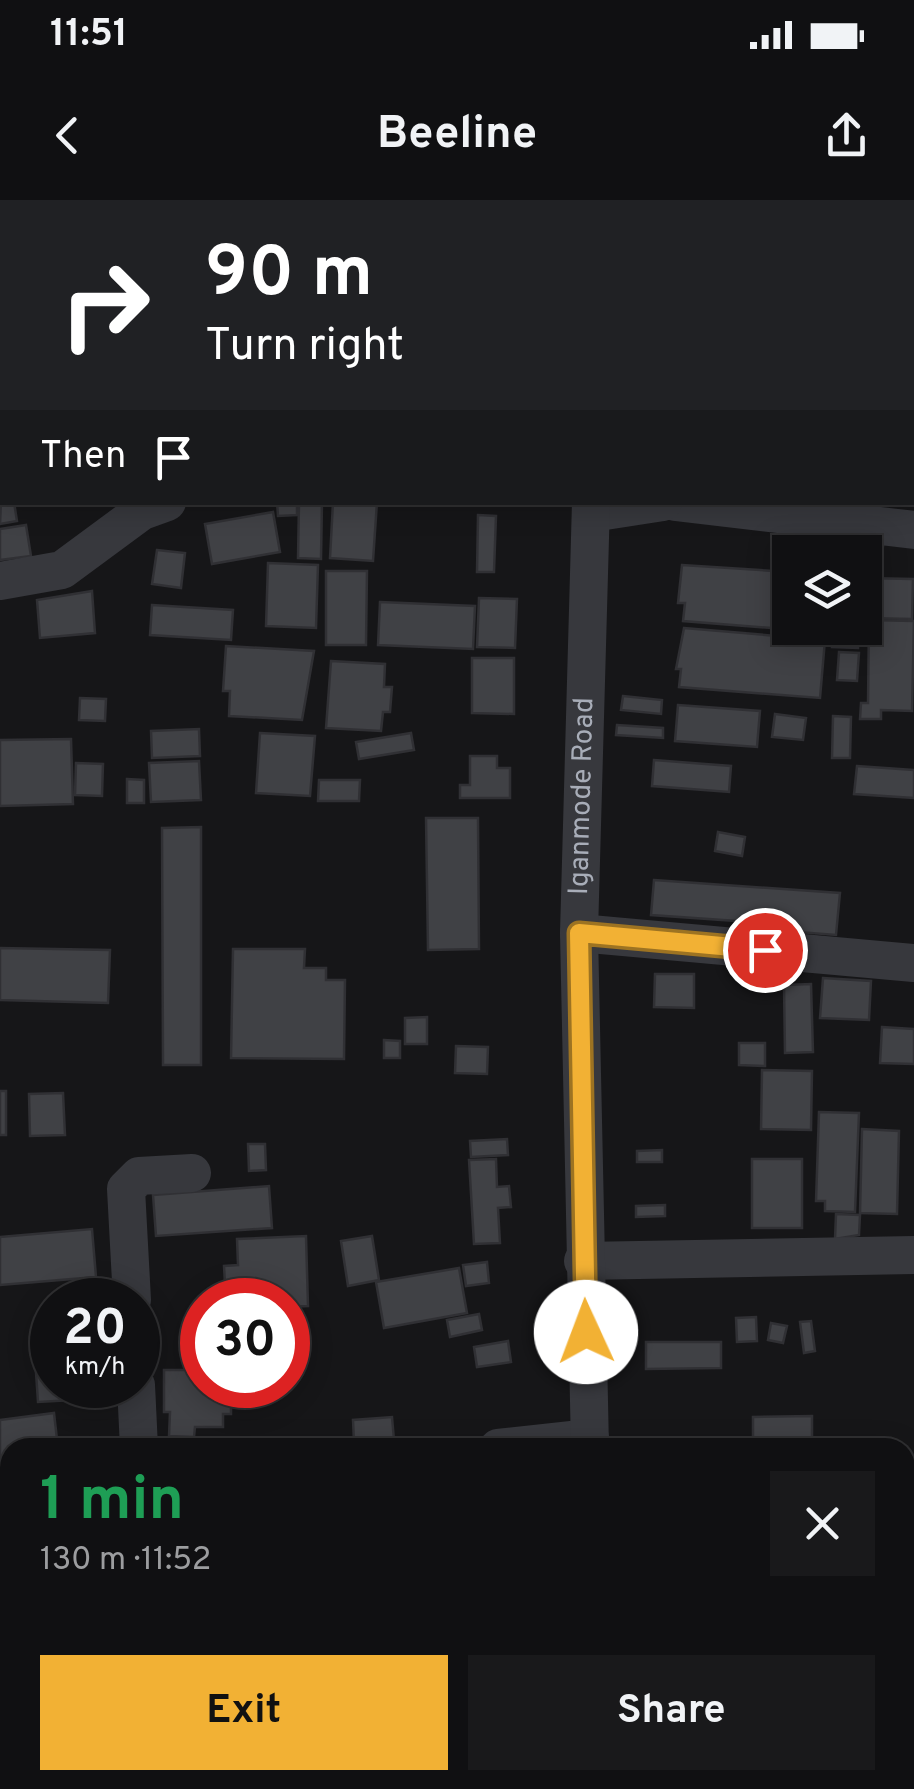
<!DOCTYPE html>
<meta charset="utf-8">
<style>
body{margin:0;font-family:Overpass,sans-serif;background:#19191b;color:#f1f3f6;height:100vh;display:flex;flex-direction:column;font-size:38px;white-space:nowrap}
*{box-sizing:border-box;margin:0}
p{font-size:32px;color:#9c9d9f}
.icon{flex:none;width:55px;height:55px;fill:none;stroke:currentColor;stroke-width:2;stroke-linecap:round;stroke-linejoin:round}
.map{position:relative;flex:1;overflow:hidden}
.panel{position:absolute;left:0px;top:1238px;width:915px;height:352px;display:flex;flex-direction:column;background:#101012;border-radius:30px 30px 0 0;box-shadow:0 5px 25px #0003,0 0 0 2px #303032}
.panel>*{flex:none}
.guide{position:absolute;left:0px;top:0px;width:915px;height:305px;box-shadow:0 5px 25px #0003,0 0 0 2px #303032;background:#202124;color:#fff;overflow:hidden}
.fabs{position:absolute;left:772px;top:335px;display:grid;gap:20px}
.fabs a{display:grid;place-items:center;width:110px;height:110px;border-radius:0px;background:#101012;box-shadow:0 5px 25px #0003,0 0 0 2px #303032;font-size:50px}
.speed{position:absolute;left:30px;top:1078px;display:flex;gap:20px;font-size:50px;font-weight:700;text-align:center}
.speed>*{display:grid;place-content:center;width:130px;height:130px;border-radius:50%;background:#101012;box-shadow:0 5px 25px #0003,0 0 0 2px #303032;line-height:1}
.speed small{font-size:25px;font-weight:400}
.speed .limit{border:15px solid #d22;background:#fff;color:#111}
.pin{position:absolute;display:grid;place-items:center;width:85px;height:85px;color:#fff;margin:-42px;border:5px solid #fff;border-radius:50%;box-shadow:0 2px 10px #0007}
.me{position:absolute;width:110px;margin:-55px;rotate:358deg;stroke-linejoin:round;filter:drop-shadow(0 0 8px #0008)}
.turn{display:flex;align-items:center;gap:35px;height:210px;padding:0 40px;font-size:45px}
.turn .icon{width:130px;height:130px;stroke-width:2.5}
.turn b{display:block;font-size:70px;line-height:85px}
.then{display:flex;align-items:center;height:95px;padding:0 40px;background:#0003;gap:20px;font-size:38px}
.round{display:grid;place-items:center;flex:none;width:105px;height:105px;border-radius:0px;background:#19191b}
.headline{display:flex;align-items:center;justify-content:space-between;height:170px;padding:0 40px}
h1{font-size:60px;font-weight:700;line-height:75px;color:#1e9e55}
.primary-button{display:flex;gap:20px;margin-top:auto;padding:20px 40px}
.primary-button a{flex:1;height:115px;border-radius:0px;background:#f2b134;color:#111;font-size:40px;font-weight:700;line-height:115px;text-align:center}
.primary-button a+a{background:#19191b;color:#f1f3f6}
.status{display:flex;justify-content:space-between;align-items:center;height:70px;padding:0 50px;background:#101012;direction:ltr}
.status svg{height:28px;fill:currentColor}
header{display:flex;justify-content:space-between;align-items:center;height:130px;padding:0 40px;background:#101012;font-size:45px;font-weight:700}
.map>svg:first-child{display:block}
</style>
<div class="status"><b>11:51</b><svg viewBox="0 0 49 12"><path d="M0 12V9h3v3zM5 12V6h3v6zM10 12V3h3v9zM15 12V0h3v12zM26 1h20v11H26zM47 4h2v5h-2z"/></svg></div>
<header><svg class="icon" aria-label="back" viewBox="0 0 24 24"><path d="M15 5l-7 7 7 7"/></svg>Beeline<svg class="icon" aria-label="share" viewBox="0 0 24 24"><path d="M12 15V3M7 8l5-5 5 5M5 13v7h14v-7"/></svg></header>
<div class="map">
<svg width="914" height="1589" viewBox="0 0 914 1589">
<rect width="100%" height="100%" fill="#161618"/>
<g fill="#404145" stroke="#303034" stroke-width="2.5">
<polygon points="660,0 774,0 660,2"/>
<polygon points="812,0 914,0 914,22 912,2"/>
<polygon points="2,276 2,302 14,302 17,321 0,324"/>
<polygon points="277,302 297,302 297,315 278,316"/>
<polygon points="299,302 322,302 321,359 298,358"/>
<polygon points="333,302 377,302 373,361 330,358"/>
<polygon points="273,312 280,352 212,364 205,324"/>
<polygon points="478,315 496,316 494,372 477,372"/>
<polygon points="26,325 31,356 0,360 0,329"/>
<polygon points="860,343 883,346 879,374 865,372"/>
<polygon points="157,350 185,353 181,388 152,384"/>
<polygon points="268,363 318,365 316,428 266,426"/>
<polygon points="682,365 790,372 790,428 823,428 822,432 683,421 685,403 678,403"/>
<polygon points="326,371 367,371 366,445 326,445"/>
<polygon points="865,378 913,379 912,419 865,418"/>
<polygon points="92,391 95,433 40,438 37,400"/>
<polygon points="479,398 517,399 515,448 477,447"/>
<polygon points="380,402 475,406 473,449 378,445"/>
<polygon points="152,405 233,410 231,440 150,435"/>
<polygon points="869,420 914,421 912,511 881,510 881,519 860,519 861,503 868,503"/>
<polygon points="684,428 825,440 820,498 679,487 681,469 676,469"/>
<polygon points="833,428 859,428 858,448 832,447"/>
<polygon points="226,446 314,451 302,520 229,516 230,491 223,491"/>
<polygon points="839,452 859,453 857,481 837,480"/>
<polygon points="472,458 514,458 514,514 472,513"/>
<polygon points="331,461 385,464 384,487 392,487 390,512 383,512 381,531 326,528"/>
<polygon points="623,496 662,500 661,514 621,510"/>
<polygon points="80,498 106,499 105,521 79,520"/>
<polygon points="678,505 760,511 757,547 675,541"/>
<polygon points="775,514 806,518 803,540 772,537"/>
<polygon points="833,516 851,517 850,558 832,558"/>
<polygon points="617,525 663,528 663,538 616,535"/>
<polygon points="199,529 200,556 152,558 151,531"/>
<polygon points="260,533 315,536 310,596 256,593"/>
<polygon points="411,533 414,550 359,559 356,542"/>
<polygon points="71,539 73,604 0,606 0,540"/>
<polygon points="470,556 497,556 497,568 510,568 510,598 460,598 460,585 470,585"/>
<polygon points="654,560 731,566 729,592 652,586"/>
<polygon points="199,561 201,600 151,602 149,563"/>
<polygon points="76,563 103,564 102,596 75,595"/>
<polygon points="857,566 914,570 914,598 854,594"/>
<polygon points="127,579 144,580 144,603 127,603"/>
<polygon points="319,580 360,580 359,601 318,601"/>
<polygon points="426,618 478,618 479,749 428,750"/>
<polygon points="201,627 201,865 163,865 162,628"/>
<polygon points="718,632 745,637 742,656 715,651"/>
<polygon points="654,680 840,693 836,735 774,730 774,739 734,737 736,721 651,715"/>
<polygon points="0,748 110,750 108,803 0,800"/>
<polygon points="233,749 305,749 304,768 326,768 326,780 345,780 344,859 231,858"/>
<polygon points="655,774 694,774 694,808 654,807"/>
<polygon points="823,778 871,781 869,820 820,818"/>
<polygon points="811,784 813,852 785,853 784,785"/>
<polygon points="427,817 427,844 405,844 405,818"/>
<polygon points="882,827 914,829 914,864 880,863"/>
<polygon points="384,840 400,841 400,858 384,858"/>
<polygon points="739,843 765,843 765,866 739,865"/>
<polygon points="456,846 488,847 487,874 455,873"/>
<polygon points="762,870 812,871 811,930 761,929"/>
<rect x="0" y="891" width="6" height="44"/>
<polygon points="63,893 65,935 30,936 29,894"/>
<polygon points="819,912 859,913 855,1012 825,1011 825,1001 816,1001"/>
<polygon points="862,929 899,931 897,1014 860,1013"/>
<polygon points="507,939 508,955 471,957 470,941"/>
<polygon points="248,944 265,944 266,970 249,971"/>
<polygon points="662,950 662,962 637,962 637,951"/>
<polygon points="496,959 497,987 509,986 511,1007 498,1008 500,1043 474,1044 469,960"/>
<rect x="752" y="959" width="50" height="69"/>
<polygon points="269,986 272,1028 156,1036 153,995"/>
<polygon points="665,1005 665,1016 636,1017 636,1006"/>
<polygon points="836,1014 860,1015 859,1035 835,1039"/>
<polygon points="92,1029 96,1077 0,1085 0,1037"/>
<polygon points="306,1036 308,1106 288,1107 288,1100 239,1100 238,1084 225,1084 224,1066 238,1065 237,1039"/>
<polygon points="372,1036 379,1080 348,1086 341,1041"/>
<polygon points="487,1062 489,1083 466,1086 463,1065"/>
<polygon points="459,1068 467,1113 384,1128 376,1082"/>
<polygon points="479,1114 482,1130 450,1137 447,1120"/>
<polygon points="756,1117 757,1141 737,1142 736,1118"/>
<polygon points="811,1121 815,1151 804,1153 800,1122"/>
<polygon points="771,1123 787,1126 783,1143 768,1140"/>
<polygon points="202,1126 202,1163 184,1164 182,1128"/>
<polygon points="508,1141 511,1162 477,1167 474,1147"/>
<polygon points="646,1142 721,1142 721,1168 646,1169"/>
<polygon points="52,1157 52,1185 91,1185 92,1199 38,1202 35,1158"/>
<polygon points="164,1170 202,1170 202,1185 231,1189 231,1214 223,1214 223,1227 195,1227 194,1237 169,1236 170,1212 164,1212"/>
<polygon points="54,1213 58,1248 10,1248 10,1256 0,1257 0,1220"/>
<polygon points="812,1216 812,1248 753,1248 753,1217"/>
<polygon points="392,1217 394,1240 354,1243 353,1220"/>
<rect x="0" y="1405" width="10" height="62"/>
<polygon points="348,1580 504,1580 504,1588 347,1589"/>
<rect x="824" y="1580" width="41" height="9"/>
</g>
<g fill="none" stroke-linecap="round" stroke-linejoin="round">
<g stroke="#37383d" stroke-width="38">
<polyline points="144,0 144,2"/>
<polyline points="583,0 583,2"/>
<polyline points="675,302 914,330"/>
<polyline points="592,313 663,302"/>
<polyline points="0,381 62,370 142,311 167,302"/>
<polyline points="579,733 914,763"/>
<polyline points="583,1061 914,1055"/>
<polyline points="132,1100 126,989 139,976 192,973"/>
<polyline points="136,1185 139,1248"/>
<polyline points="498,1248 590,1238"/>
<path id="s1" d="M590 1248 579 733 591 302"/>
<polyline points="0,1281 10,1281"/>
<polyline points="594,1580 594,1589"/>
</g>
</g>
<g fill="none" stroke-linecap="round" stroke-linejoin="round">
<g stroke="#9d7322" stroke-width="25">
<polyline id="route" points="586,1132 579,733 765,750"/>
</g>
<use href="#route" stroke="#f2b134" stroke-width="18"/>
</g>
<g text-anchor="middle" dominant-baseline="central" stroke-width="10" stroke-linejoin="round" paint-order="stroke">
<g font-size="28" fill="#a8adb8" stroke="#111113">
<text stroke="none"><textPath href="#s1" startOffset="652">Iganmode Road</textPath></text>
</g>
</g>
</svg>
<div class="fabs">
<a><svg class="icon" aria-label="layers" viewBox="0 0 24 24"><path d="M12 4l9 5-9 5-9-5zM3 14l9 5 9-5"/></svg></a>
</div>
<div class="speed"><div>20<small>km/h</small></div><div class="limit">30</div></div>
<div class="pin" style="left:765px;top:750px;background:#d93025"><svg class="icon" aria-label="arrive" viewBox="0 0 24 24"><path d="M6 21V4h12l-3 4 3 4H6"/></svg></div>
<svg class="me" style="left:586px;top:1132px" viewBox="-20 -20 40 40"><circle r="19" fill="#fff"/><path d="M0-13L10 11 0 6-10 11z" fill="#f2b134"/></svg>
<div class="guide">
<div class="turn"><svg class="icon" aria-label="right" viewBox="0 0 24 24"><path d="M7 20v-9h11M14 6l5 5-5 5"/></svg><div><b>90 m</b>Turn right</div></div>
<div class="then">Then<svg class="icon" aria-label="arrive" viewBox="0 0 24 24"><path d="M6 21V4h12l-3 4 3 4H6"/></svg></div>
</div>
<section class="panel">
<div class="headline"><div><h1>1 min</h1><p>130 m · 11:52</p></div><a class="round"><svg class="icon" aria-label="close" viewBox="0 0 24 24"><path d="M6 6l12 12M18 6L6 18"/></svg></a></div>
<div class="primary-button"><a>Exit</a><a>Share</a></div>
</section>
</div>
